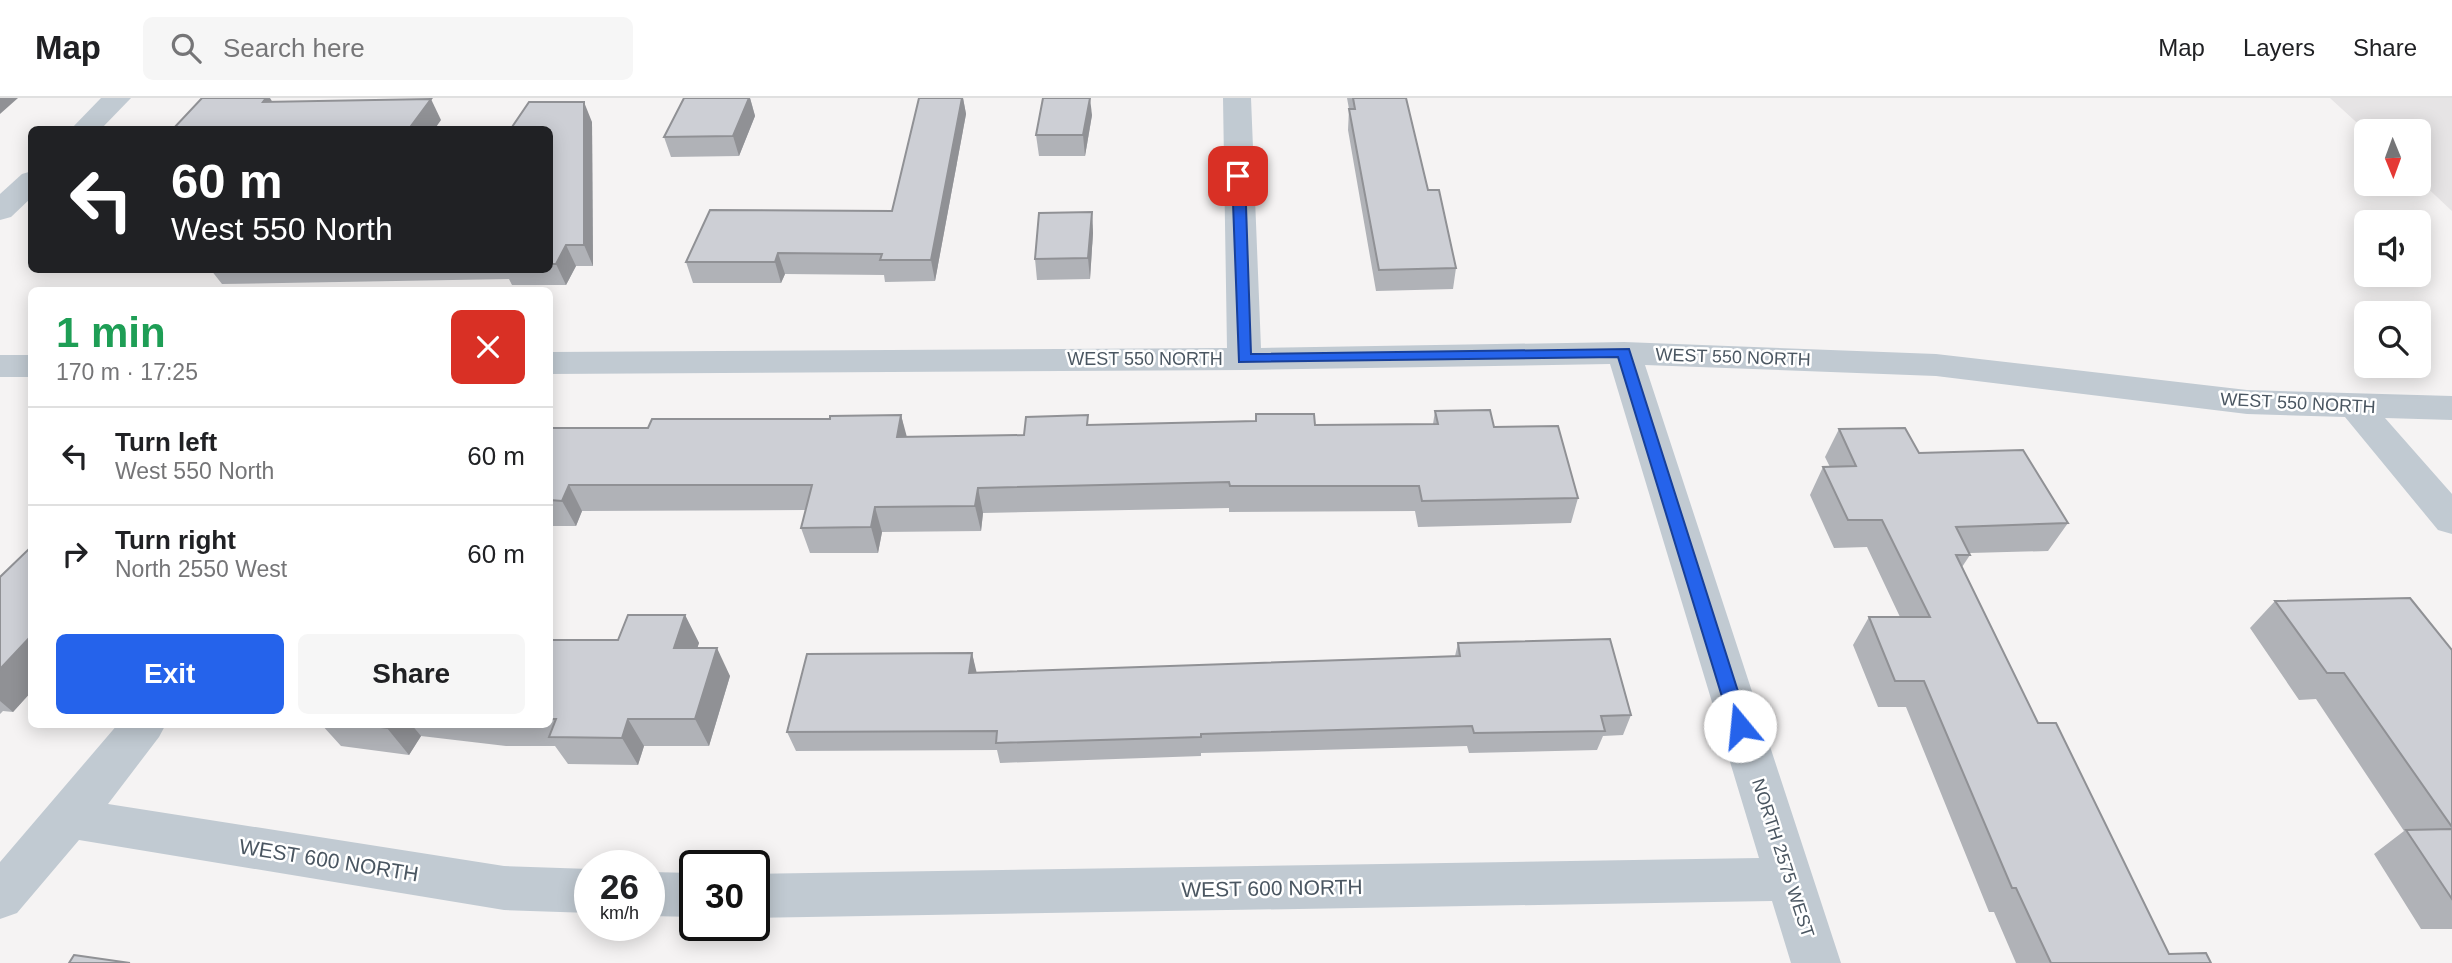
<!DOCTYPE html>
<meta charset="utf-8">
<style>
body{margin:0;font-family:Helvetica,sans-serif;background:#f6f6f6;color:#202124;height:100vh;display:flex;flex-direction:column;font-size:26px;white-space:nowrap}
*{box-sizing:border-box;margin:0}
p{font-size:23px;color:#757577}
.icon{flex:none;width:38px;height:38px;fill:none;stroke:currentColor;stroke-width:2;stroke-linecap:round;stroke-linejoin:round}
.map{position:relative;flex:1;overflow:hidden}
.sheet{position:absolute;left:28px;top:189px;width:525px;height:441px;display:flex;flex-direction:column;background:#fff;border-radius:10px;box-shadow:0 4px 18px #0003}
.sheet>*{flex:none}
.hud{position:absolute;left:28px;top:28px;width:525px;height:147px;border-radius:10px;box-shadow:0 4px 18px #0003;background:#202124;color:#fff;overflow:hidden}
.needle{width:46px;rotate:179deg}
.tools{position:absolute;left:2354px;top:21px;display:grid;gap:14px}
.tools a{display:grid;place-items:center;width:77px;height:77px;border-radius:10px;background:#fff;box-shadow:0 4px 18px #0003;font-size:35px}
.speed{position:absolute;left:574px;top:752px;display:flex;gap:14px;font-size:35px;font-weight:700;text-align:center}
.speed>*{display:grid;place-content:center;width:91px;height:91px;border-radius:50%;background:#fff;box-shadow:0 4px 18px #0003;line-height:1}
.speed small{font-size:18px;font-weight:400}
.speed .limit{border:4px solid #111;border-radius:10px;background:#fff;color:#111}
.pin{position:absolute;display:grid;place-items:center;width:60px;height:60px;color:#fff;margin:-30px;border-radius:14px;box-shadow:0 4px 10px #0006}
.me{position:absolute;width:77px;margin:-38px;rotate:343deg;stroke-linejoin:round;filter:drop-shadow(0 0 5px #0008)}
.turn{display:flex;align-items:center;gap:24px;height:147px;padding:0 28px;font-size:32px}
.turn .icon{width:91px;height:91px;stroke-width:2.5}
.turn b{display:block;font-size:49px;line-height:60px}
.round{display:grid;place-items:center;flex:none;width:74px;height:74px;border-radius:10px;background:#f6f6f6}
.overview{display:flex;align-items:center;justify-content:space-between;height:119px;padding:0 28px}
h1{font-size:42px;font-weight:700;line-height:52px;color:#1e9e55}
.action{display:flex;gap:14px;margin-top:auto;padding:14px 28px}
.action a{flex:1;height:80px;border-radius:10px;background:#2563eb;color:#fff;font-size:28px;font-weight:700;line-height:80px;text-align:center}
.action a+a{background:#f6f6f6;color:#202124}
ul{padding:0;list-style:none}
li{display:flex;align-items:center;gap:21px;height:98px;padding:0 28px;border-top:2px solid #e0e0e0}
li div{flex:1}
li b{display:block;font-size:26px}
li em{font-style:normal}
header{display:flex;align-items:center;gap:42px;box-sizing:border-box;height:98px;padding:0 35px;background:#fff;border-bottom:2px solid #e0e0e0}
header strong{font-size:33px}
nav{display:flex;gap:38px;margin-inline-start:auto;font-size:24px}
.search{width:490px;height:63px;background:#f6f6f6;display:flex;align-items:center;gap:18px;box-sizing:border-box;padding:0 24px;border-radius:10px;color:#757577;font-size:26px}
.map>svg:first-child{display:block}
</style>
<header>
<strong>Map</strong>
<div class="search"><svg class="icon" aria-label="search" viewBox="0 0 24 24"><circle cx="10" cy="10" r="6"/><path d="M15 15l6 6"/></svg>Search here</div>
<nav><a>Map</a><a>Layers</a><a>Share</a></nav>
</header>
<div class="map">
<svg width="2452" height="865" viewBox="0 0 2452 865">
<rect width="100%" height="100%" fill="#f5f3f3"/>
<polygon fill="#e6e4e5" points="2330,0 2452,0 2452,113 2419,82 2418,33 2366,33"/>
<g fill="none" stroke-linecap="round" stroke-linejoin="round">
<g fill="#c1cad2" fill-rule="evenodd">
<polygon points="101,0 131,0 100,32 70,32"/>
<polygon points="1223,0 1251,0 1261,250 1624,244 1936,256 2247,292 2452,298 2452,322 2385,320 2452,396 2452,436 2438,432 2345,319 2247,316 1936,278 1645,267 1841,865 1791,865 1772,803 754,820 754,776 1759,760 1610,266 1244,272 550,276 550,254 1227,250"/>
<polygon points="32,73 32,99 11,119 0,122 0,96 22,76"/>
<rect x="0" y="257" width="32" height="22"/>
<polygon points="118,626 166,626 159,639 108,706 504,768 590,771 590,815 504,812 79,742 17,815 0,821 0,764"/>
<polygon points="649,774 695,775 695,819 649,818"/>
</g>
</g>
<g fill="#b0b2b7">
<polygon points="684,0 750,0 755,18 739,58 671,59 664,39"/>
<polygon points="919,0 963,0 966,16 935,183 885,184 884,177 785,176 781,185 693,185 686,164 892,113"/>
<polygon points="1347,0 1406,0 1428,92 1456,170 1453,191 1376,193 1348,32 1349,11"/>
<polygon points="1092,17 1085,58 1039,58 1036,37"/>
<polygon points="592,24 593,168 576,168 566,187 512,187 509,181 222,186 211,172 550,172 550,32"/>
<polygon points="1092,114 1093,135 1090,181 1037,182 1035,161"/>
<polygon points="1435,313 1494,329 1578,400 1571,425 1418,429 1415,413 1229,414 1229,410 983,415 981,433 882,434 878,455 810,455 801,430 806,412 582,413 576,428 550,428 550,330 648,330 901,317 906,339 1024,337 1089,327 1433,326"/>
<polygon points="1839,331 1919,355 2068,425 2048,453 1970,455 1970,457 1962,469 2038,625 2169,856 2211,865 2016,865 1994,814 1989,814 1906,609 1878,609 1853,547 1869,519 1900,519 1867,449 1834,450 1810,397 1823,369 1830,369 1825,359"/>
<polygon points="32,448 32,593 13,614 3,613 0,616 0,479"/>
<polygon points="2275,503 2452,552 2452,831 2421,831 2374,756 2404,733 2316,601 2299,602 2250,530"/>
<polygon points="685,517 699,545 697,550 730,578 709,648 644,648 638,667 568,666 555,648 506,648 421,638 409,657 341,648 321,626 550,626 550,542 618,542"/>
<polygon points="1458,545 1631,617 1623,637 1603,638 1597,652 1469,655 1467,648 1201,655 1201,658 1000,665 997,652 796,653 787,634 972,555 976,575 1455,558"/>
</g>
<g fill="#909195">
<polygon points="0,0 18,0 0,16"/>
<polygon points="266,0 270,0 281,18 263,4"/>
<polygon points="749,0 750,0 755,18 739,58 733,38"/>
<polygon points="962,0 963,0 966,16 935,183 931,162"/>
<polygon points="1090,0 1092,17 1085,58 1083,37"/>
<polygon points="431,1 441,22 434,32 408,32"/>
<polygon points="584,4 592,24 593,168 584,147"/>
<polygon points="1092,114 1093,135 1090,181 1088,160"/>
<polygon points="566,147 576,168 566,187 556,166"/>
<polygon points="778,155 785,176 781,185 775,164"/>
<polygon points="901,317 908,343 897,339"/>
<polygon points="569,387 582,413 576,428 562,403"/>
<polygon points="978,390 983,415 981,433 975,408"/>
<polygon points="875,409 882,434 878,455 871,429"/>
<polygon points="685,517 699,545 688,578 674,550"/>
<polygon points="32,537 32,593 13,614 0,603 0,571"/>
<polygon points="717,550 730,578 709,648 695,621"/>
<polygon points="972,555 977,576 969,575"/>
<polygon points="628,621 644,648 638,667 622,640"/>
<polygon points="389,626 411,626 421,638 409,657 387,630"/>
</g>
<g fill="#cdcfd5" stroke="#909195" stroke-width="2">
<polygon points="202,0 266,0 263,4 431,1 408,32 172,32"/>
<polygon points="684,0 749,0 733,38 664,39"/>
<polygon points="919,0 962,0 931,162 880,162 882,156 778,155 775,164 686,164 710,112 892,113"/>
<polygon points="1043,0 1090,0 1083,37 1036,37"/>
<polygon points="1353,0 1406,0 1428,92 1439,92 1456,170 1379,172 1349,11 1355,11"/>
<polygon points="529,4 584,4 584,147 566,147 556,166 550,166 550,32 510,32"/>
<polygon points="1092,114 1088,160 1035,161 1039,115"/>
<polygon points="1490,312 1494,329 1558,328 1578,400 1422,403 1419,388 1230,388 1229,384 978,390 975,408 875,409 871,429 801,430 812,387 569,387 562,403 550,402 550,330 648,330 652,321 830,321 830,318 901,317 897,339 1024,337 1026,319 1088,317 1087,327 1256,323 1256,316 1314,316 1315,327 1438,326 1435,313"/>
<polygon points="1905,330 1919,355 2023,352 2068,425 1956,429 1970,457 1956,457 2038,625 2056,625 2169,856 2206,855 2211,865 2051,865 2016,790 2012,790 1924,583 1895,583 1869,519 1930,519 1882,422 1848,422 1823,369 1856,368 1839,331"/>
<polygon points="32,448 32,537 0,571 0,479"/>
<polygon points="2410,500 2452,552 2452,729 2344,575 2327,575 2275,503"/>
<polygon points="628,517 685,517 674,550 717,550 695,621 628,621 622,640 549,639 556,621 550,621 550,542 618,542"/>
<polygon points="1610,541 1631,617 1601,618 1605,633 1474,635 1472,628 1201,636 1201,639 996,645 997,633 787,634 807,556 972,555 969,575 1460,558 1458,545"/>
<polygon points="360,626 389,626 387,630"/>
<polygon points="2452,731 2452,801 2406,732"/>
<polygon points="74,857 130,865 69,865"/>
</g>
<polygon fill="#2563eb" stroke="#184099" stroke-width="2" points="1238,74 1245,78 1251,256 1629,251 1749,628 1747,633 1740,635 1734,633 1731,628 1618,259 1239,264 1232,78"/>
<g text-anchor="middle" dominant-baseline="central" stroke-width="5" stroke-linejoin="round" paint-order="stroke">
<g font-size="18" fill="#4a5661" stroke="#fff">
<text transform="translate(1733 259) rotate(2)">WEST 550 NORTH</text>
<text x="1145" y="261">WEST 550 NORTH</text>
<text transform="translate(2298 305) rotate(3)">WEST 550 NORTH</text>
<text transform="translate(1783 760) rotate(72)">NORTH 2575 WEST</text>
</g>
<g font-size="21" fill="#4a5661" stroke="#fff">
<text transform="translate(329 762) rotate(9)">WEST 600 NORTH</text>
<text transform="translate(1272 790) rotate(-1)">WEST 600 NORTH</text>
</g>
</g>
</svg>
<div class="tools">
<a><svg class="needle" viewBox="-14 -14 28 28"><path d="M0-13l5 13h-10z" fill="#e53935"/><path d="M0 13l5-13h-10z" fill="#757577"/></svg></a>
<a><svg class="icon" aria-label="sound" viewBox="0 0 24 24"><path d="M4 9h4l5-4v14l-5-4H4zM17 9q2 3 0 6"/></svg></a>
<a><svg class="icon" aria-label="search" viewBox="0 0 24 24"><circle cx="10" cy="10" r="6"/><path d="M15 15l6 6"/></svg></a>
</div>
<div class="speed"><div>26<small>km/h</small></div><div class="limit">30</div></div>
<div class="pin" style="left:1238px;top:78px;background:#d93025"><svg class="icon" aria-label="arrive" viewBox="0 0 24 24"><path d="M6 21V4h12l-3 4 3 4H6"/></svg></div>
<svg class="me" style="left:1740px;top:628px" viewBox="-20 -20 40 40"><circle r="19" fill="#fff"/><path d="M0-13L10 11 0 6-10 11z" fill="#2563eb"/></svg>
<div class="hud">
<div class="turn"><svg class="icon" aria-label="left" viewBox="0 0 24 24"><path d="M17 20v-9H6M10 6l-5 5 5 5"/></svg><div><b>60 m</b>West 550 North</div></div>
</div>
<section class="sheet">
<div class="overview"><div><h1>1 min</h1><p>170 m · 17:25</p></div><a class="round" style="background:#d93025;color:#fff"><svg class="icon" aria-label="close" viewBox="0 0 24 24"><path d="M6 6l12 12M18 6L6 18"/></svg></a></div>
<ul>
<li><svg class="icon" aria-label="left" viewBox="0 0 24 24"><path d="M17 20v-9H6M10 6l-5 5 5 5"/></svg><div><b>Turn left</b><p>West 550 North</p></div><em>60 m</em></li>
<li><svg class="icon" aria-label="right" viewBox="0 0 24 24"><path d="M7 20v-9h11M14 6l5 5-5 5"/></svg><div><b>Turn right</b><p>North 2550 West</p></div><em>60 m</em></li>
</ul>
<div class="action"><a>Exit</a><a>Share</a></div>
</section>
</div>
